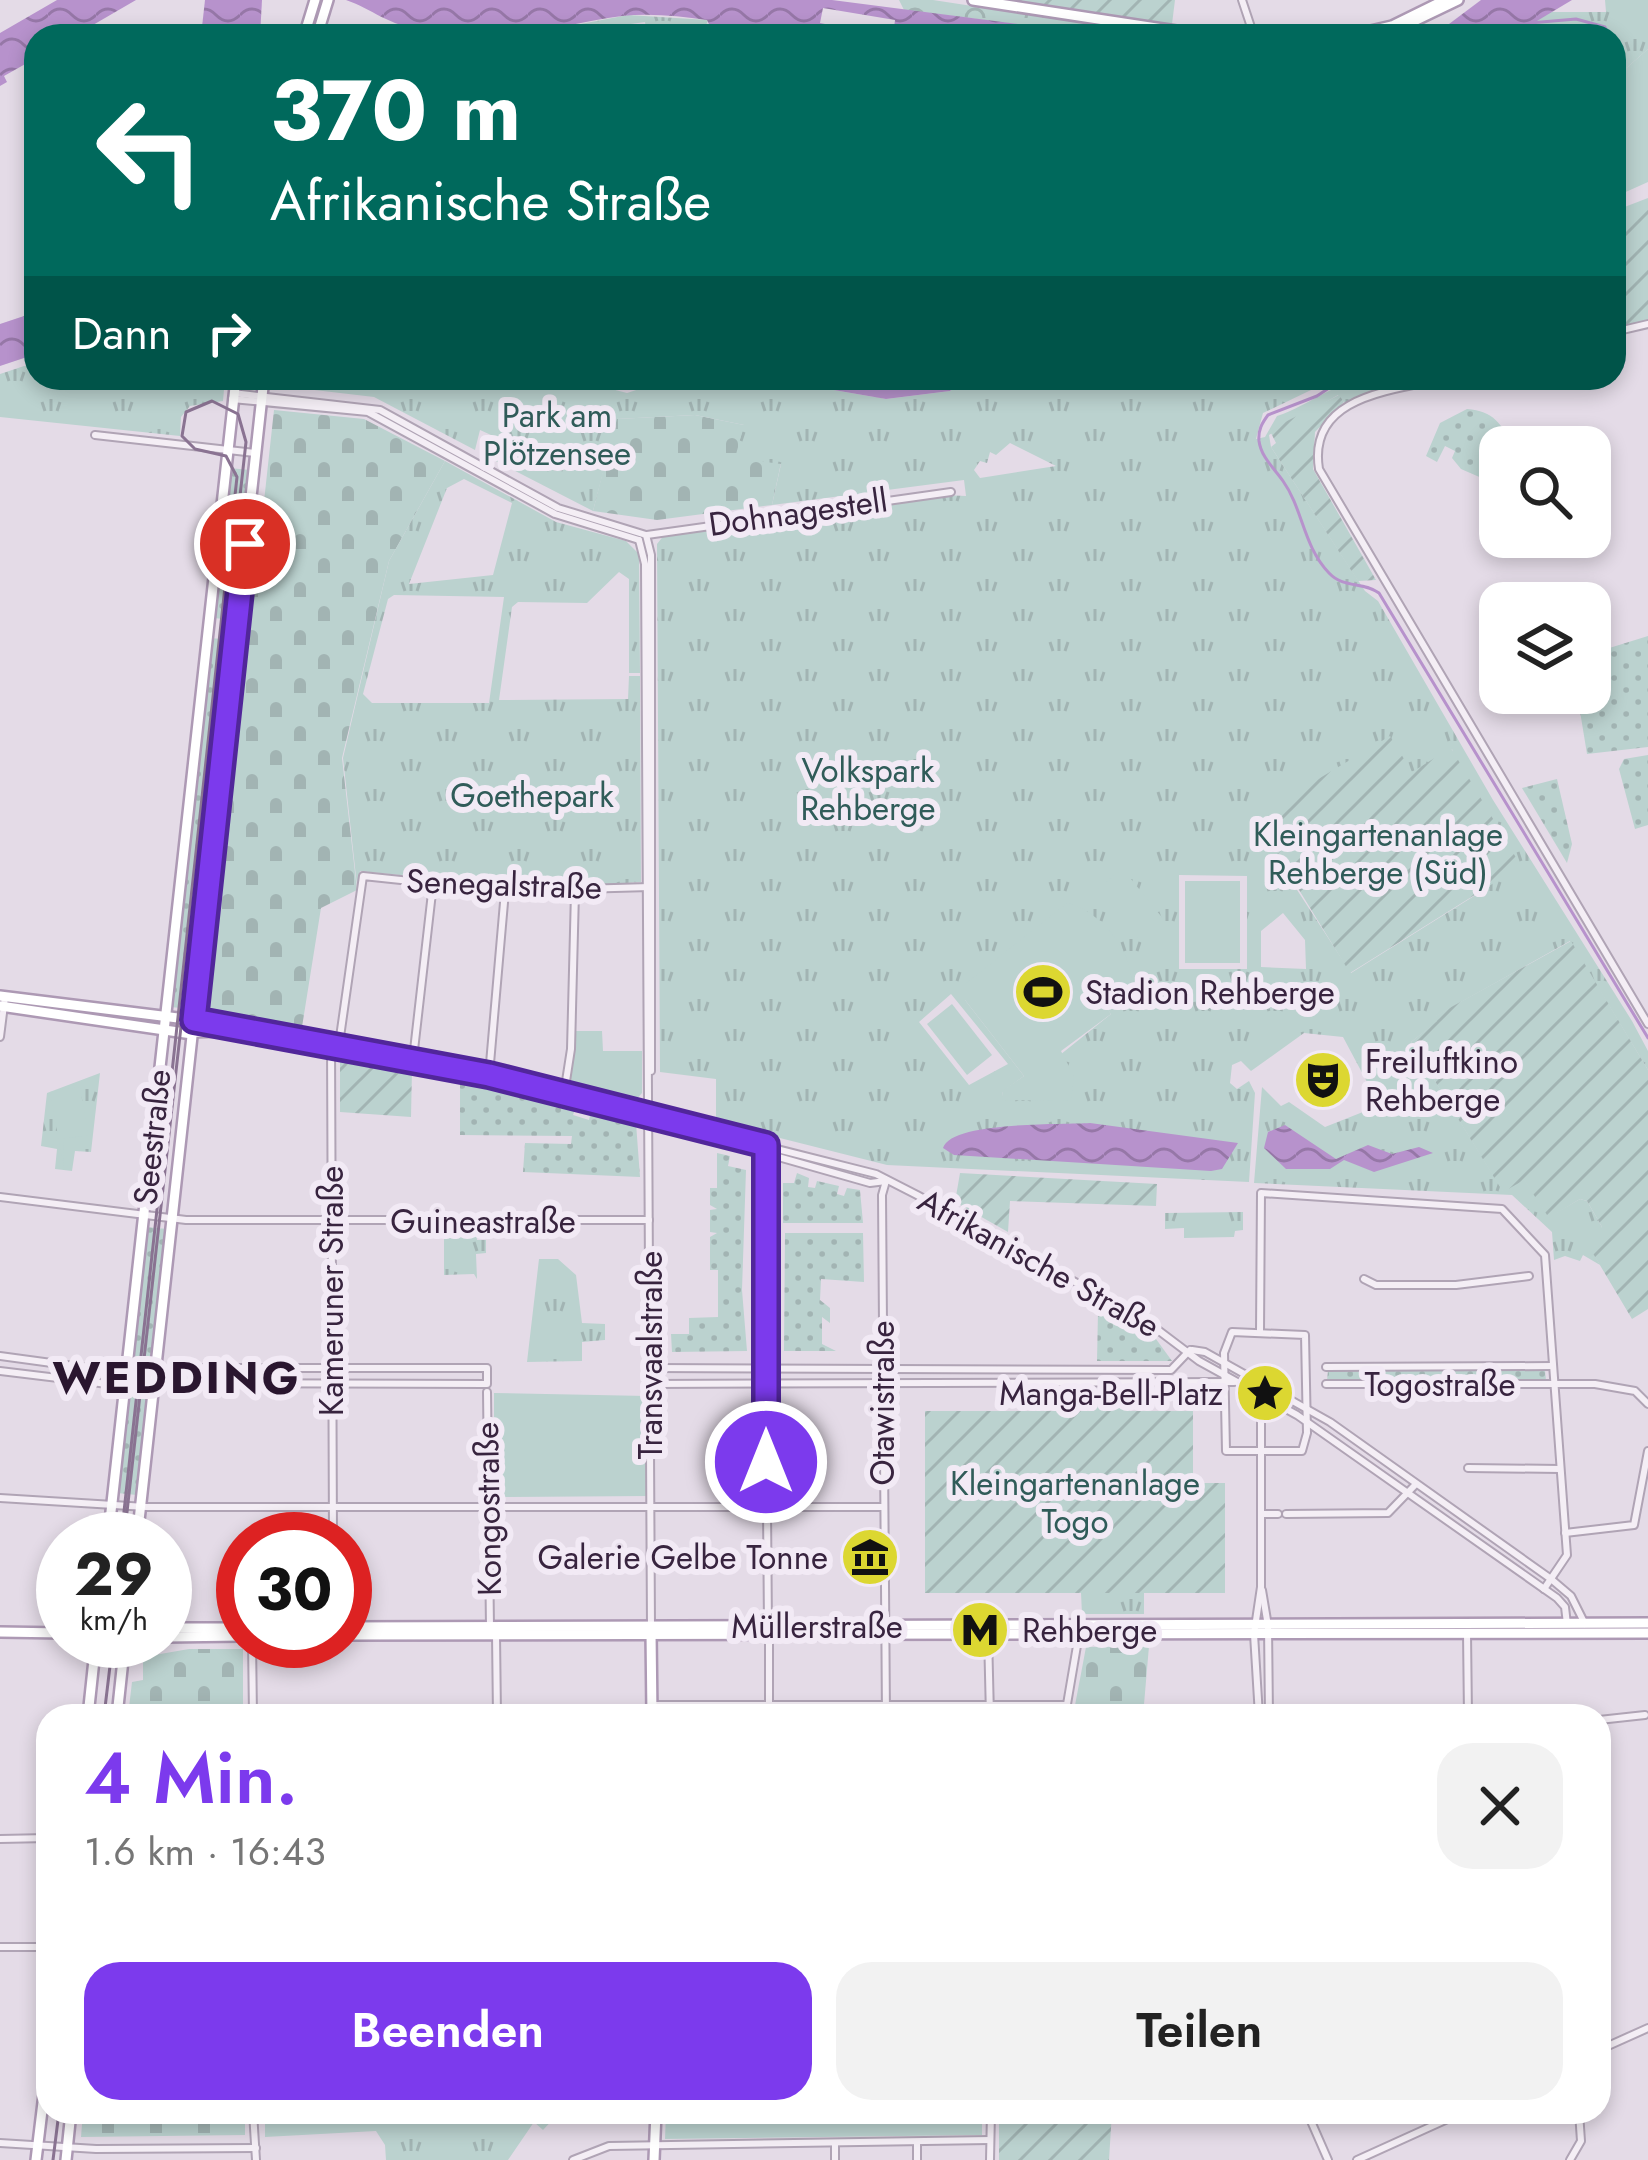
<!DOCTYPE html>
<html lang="de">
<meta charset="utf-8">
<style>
body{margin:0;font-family:Jost,sans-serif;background:#f2f2f2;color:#222;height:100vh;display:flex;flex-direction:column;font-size:45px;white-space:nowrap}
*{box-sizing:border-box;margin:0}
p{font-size:39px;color:#767676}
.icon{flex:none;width:66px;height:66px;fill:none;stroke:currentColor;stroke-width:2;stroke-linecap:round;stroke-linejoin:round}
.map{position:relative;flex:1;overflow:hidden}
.panel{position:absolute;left:36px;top:1704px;width:1575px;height:420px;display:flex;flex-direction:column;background:#fff;border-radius:36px;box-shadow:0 6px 18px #0003}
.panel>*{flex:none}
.top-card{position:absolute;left:24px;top:24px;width:1602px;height:366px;border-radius:36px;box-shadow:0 6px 18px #0003;background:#00695c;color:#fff;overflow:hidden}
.tools{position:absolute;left:1479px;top:426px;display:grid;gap:24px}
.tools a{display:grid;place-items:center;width:132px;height:132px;border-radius:24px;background:#fff;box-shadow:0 6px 18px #0003;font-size:60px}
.speed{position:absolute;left:36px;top:1512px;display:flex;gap:24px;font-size:60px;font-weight:700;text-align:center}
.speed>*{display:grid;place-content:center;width:156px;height:156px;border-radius:50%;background:#fff;box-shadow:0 6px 18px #0003;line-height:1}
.speed small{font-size:30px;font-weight:400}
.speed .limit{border:18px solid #d22;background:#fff;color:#111}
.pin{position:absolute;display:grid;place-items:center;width:102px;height:102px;color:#fff;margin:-51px;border:6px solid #fff;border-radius:50%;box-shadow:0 3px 12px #0007}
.me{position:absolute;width:132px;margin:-66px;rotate:0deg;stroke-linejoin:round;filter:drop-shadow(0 0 9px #0008)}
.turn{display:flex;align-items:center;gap:42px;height:252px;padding:0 48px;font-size:54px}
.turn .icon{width:156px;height:156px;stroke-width:2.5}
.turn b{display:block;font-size:84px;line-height:102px}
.then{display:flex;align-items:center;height:114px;padding:0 48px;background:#0003;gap:24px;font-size:45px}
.round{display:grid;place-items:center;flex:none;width:126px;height:126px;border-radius:36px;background:#f2f2f2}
.overview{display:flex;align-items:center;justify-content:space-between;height:204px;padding:0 48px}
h1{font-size:72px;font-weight:600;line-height:90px;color:#7c3aed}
.button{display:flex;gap:24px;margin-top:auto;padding:24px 48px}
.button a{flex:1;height:138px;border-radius:36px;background:#7c3aed;color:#fff;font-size:48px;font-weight:600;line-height:138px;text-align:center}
.button a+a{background:#f2f2f2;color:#222}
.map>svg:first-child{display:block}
</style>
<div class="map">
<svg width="1648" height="2160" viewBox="0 0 1648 2160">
<defs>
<pattern id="grass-dots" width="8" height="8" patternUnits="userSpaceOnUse" patternTransform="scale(3)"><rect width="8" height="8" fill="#bbd2cf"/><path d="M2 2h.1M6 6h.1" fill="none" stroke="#a2b4b3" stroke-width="1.8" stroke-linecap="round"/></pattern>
<pattern id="forest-crowns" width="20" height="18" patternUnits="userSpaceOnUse" patternTransform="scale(3)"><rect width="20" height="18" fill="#bbd2cf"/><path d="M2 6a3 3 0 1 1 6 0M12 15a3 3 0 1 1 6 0" fill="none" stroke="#a2b4b3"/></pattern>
<pattern id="cemetery-stones" width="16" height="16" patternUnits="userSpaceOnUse" patternTransform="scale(3)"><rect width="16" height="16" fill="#bbd2cf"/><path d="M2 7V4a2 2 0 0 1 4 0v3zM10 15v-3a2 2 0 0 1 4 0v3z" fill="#a2b4b3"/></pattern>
<pattern id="park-tufts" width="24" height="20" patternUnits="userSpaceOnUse" patternTransform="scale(3)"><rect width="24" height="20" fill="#bbd2cf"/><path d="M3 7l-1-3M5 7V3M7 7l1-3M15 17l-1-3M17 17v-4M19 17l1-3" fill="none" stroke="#a2b4b3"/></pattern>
<pattern id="garden-furrows" width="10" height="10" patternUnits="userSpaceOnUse" patternTransform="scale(3)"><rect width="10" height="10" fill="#bbd2cf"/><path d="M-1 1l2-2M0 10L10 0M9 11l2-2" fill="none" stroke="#a2b4b3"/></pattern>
<pattern id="water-waves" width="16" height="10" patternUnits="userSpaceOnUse" patternTransform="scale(3)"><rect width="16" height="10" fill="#b792cc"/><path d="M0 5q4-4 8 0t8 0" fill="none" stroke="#9677a7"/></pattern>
</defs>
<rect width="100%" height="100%" fill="#e4dbe7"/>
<g fill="url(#grass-dots)">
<path d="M1467 409C1493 411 1503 424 1512 447H1500V486L1461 469 1452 458 1455 451 1445 446 1437 462 1426 456 1440 423Z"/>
<polygon points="229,468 250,470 232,620 214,618"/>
<polygon points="1648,636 1648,747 1587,754 1577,693 1590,693 1590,654"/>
<polygon points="210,638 232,640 192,1009 170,1007"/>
<polygon points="1648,755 1648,825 1635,829 1619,769 1624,759"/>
<polygon points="1557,779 1572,844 1567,863 1522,788"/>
<polygon points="460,1078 576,1107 573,1115 589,1120 591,1111 636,1123 640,1177 523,1172 525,1143 571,1144 572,1136 460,1135"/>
<polygon points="717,1153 730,1156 728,1166 746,1170 742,1290 747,1351 672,1352 671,1334 689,1334 689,1318 718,1317 718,1270 710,1270 710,1237 717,1233 710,1232 710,1210 717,1209 710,1205 710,1188 717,1188"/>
<polygon points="797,1173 809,1178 808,1187 815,1188 817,1181 839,1186 837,1194 844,1196 847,1188 860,1190 863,1223 783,1223 783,1183 794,1183"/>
<polygon points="146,1227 167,1229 151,1378 130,1376"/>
<polygon points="785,1233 863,1233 864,1282 821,1279 820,1300 830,1308 830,1323 822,1317 822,1344 836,1351 784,1351"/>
<polygon points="1108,1311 1156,1339 1172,1361 1097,1361 1098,1312"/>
<polygon points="1328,1370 1545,1371 1546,1380 1327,1381"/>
<polygon points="129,1382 151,1385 137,1495 117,1493"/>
</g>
<polygon fill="url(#forest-crowns)" points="899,0 933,0 1167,36 1111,36 904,10"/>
<g fill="url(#cemetery-stones)">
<polygon points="274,410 364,419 445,461 389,561 342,758 357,890 321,908 302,1027 208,1013"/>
<polygon points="695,415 744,425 781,463 772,505 657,520 593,511 616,419"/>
<polygon points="1149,1646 1143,1716 1073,1716 1086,1647"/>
<polygon points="189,1649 243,1649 243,1716 128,1716 132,1682 143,1680 143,1657"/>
<polygon points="83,2112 245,2112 245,2135 81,2137"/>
</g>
<g fill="url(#park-tufts)" fill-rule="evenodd">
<polygon points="1605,0 1648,0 1648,49 1614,79 1614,36 1563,26 1512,36 1544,12 1606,12"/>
<polygon points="628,15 708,20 702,36 647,36 645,22 545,36 544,31"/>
<polygon points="36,362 36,378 225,378 223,401 190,406 181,417 180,436 0,417 0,374"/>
<path d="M273 378H569L627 393 673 378H764L886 399 950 391 964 378H1336L1263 413 1256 439 1265 437 1277 416C1309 406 1340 378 1372 378L1378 391 1345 403 1338 395 1269 435 1271 447 1365 591 1378 601 1493 800 1632 1021 1648 1051V1070L1570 941 1436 1016 1438 1021 1411 1042 1503 1191 1524 1179 1549 1217 1580 1199 1587 1201 1602 1227 1589 1245 1600 1265 1583 1255 1580 1261 1565 1256 1554 1260 1552 1232 1512 1195 1254 1183 1262 1087 1281 1106 1289 1102 1325 1127 1373 1108 1375 1097 1343 1037 1304 1033 1251 1071 1241 1061 1232 1065 1230 1083 1237 1089 1249 1081 1255 1093 1249 1182 887 1165 716 1122V1079L660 1072 657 544 665 534 944 495 966 496 964 480 772 505 781 464 735 458 744 425 695 415 617 419 593 511 486 456 491 435 480 430 475 450 374 397 272 385ZM1010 443 1056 466 980 478 974 470 980 461 987 463 990 452 996 455ZM1452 749 1490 886 1351 973 1288 876 1292 845ZM1179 875 1247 876V969H1179ZM1283 913 1305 940 1306 969 1261 967V931ZM951 994 1008 1064 969 1085 919 1022ZM965 1000 1104 1005 1111 1014 1004 1100 1002 1092 1024 1076Z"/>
<path d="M445 461 556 522 626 541 639 554 640 673H629V579L619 572 587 603 518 602 512 607 499 700 628 699 629 676H640L641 882 541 889 360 871 357 886 343 758 389 561ZM464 479 512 503 493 575 409 584 447 488ZM394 595 504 597 489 703H372L363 694 388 599Z"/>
<polygon points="100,1073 91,1152 75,1151 72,1171 55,1169 57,1149 41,1146 47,1093"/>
<polygon points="1243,1212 1243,1230 1235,1231 1234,1237 1184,1238 1184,1228 1165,1229 1165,1213"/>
<polygon points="444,1229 476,1230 477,1240 486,1240 486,1253 476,1254 477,1279 474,1274 444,1275"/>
<polygon points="539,1259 558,1259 576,1275 582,1323 605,1324 605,1340 582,1342 582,1361 527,1362"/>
<polygon points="1098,1390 1128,1390 1130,1411 1120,1411 1119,1508 1225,1508 1225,1519 1119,1520 1118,1592 1144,1593 1144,1614 1082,1614 1081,1593 1106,1593 1107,1411 1094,1411"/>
<polygon points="265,2112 560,2112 543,2130 534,2122 508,2160 386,2160 385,2145 376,2131 265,2137"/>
<polygon points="666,2112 982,2112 982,2135 665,2139"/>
</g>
<g fill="url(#garden-furrows)">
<polygon points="1012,0 1175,0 1172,24"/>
<polygon points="1648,198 1648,320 1614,328 1614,211"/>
<polygon points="1339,395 1344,402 1315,432 1313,469 1376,580 1358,581 1271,447 1276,443 1271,433 1277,426"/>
<polygon points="1390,736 1412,772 1451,748 1521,866 1350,973 1277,854 1292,844 1270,808"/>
<polygon points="1571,941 1648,1070 1648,1309 1632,1319 1588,1245 1592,1233 1602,1227 1587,1201 1580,1199 1549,1218 1524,1180 1503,1192 1411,1042 1437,1021 1435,1016"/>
<polygon points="340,1054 412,1070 411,1117 340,1112"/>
<polygon points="960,1173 1157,1184 1156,1206 1010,1201 1008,1232 955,1202"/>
<polygon points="925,1411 1193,1411 1193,1483 1225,1483 1225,1593 925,1593"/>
<polygon points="999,2112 1112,2112 1109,2160 999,2160"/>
</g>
<g fill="#bbd2cf">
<polygon points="1648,49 1648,182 1619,195 1614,188 1614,79"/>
<polygon points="1123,869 1169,926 1145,947 1098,888"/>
<rect x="1185" y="881" width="55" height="82"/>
<path d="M1067 903C1101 911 1131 950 1132 983L1105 1005 1111 1014 1061 1051 1074 1076 1071 1101 1003 1100 1002 1091 1024 1076 965 1000V984Z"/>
<polygon points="952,1004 992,1055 967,1075 927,1024"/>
<polygon points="575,1031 602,1031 603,1051 642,1051 642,1093 635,1101 570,1084"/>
<polygon points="80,1087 88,1135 63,1139 64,1169 50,1092"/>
<polygon points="494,1393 647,1396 648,1496 494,1497"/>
</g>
<g fill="url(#water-waves)">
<polygon points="57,0 136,0 74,36 36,36 36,58 4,76 7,82 0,86 0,33"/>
<polygon points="205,0 262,0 260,36 201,36"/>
<path d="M346 0H832L1111 36H893L895 20 823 8 820 23 886 36 758 25 748 35 713 32 707 20C679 16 650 13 622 16 557 24 487 52 427 27 397 32 373 9 346 0Z"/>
<polygon points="1481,0 1572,0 1512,36 1433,36"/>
<polygon points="36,312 36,354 0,366 0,324"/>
<polygon points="764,378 964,378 950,391 886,399"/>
<path d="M1090 1123 1238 1143 1222 1169 1211 1171 954 1155 943 1148C951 1121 1060 1125 1090 1123Z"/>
<polygon points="1285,1125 1336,1159 1368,1145 1392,1154 1419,1147 1433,1153 1374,1172 1344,1160 1330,1169 1286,1169 1264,1148 1268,1132"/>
</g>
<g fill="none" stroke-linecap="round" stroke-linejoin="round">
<g stroke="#b792cc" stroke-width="3">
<polyline points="1530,23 1576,19 1605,27 1609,36"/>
<path d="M1344 378 1317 396 1268 415C1262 423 1258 430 1259 441 1261 457 1274 468 1283 481 1303 509 1303 546 1329 573 1344 589 1363 581 1379 593L1648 1038"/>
</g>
<g stroke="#b0a4b5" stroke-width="10">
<g id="minor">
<polyline points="1242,0 1254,36"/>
<polyline points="1614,332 1648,324"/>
<path d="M1449 378C1397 390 1307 394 1319 469L1648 1024"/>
<polyline points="233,393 380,410 558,508 646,535"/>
<polyline points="232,399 368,412 555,514 639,540"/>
<polyline points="95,435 255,453"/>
<polyline points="646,535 651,555 651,1071"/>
<polyline points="647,535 951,492"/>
<polyline points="639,540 645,564 651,1627"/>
<polyline points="194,1020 489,1075 870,1183 886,1181"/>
<polyline points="192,1034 257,1032"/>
<polyline points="0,1037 5,997"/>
<polyline points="331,1043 333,1539"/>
<polyline points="339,1044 363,876 505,891 650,887"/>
<polyline points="413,1059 433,884"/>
<polyline points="489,1075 505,891"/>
<polyline points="564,1094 571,1049 575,892"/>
<polyline points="650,1117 876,1174 917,1195 1146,1321 1199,1361 1297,1415 1557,1598 1565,1607 1567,1624"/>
<polyline points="764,1155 768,1627"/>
<polyline points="0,1197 186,1220 649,1220"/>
<polyline points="1364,1279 1376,1285 1456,1285 1529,1276"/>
<polygon points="1232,1332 1305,1335 1307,1433 1302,1451 1226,1451 1224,1353"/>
<polyline points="1260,1332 1261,1193 1502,1209 1545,1255 1567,1555 1544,1589"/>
<polyline points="1192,1350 1205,1352 1330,1422 1551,1579 1571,1596 1585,1624"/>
<polyline points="0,1356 125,1373"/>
<polyline points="1326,1367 1553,1366"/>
<polygon points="194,1368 487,1368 487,1384 194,1383"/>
<polyline points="652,1368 1171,1370 1190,1350"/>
<polyline points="0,1371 124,1386"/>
<polyline points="650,1384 1234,1382"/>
<polyline points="1326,1384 1595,1384 1635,1391 1648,1404"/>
<polyline points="487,1392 490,1627"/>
<polyline points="1468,1468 1560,1469"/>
<polyline points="0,1498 146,1507 882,1507"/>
<polyline points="1261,1514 1278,1514"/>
<polyline points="1286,1514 1388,1513 1416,1484"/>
<polyline points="1565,1533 1634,1525 1648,1451"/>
<polyline points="1262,1590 1268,1626 1269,1716"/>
<polyline points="1467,1633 1468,1716"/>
<polyline points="988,1634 990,1716"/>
<polyline points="496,1635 497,1716"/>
<polyline points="252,1641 253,1716"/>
<polyline points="652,1705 1067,1705"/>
<polyline points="769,1716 769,1635"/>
<polyline points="886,1716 882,1195 886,1181"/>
<polyline points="1065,1716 1079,1634"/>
<polyline points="1259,1716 1254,1634 1261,1587 1261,1383"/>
<polyline points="1599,1720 1645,1715"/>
<polyline points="0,1839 48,1838"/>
<polyline points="0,1947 48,1947"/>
<polyline points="1599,2050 1648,2028"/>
<polyline points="253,2112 256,2160"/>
<polyline points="1307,2112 1328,2160"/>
<polyline points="0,2143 96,2149 256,2148"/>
<polyline points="835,2143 835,2160"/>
<polyline points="573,2160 609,2146 990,2140"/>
<polyline points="917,2160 917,2142"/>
<polyline points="990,2160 991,2112"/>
<polyline points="1357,2160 1463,2112"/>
<polyline points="1570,2160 1581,2141 1579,2112"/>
</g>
</g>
<g stroke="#ad99b4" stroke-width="14">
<g id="major">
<polyline points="973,0 1209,36"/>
<polyline points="304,36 315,0"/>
<polyline points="317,36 328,0"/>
<polyline points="1261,36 1279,36"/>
<polyline points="1349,36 1392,26 1445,0"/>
<polyline points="1383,36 1458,0"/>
<polyline points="0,996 194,1020"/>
<polyline points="0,1006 192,1034"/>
<polyline points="108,1539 236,378"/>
<polyline points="137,1539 264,378"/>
<polyline points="345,1627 1648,1623"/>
<polyline points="165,1628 243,1628"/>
<polyline points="0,1632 63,1633"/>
<polyline points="651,1632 652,1716"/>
<polyline points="345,1635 1648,1633"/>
<polyline points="165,1637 243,1636"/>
<polyline points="88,1716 96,1641"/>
<polyline points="117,1716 125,1641"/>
<polyline points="36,2160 48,2061"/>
<polyline points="66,2160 71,2112"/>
<polyline points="654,2160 656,2112"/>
</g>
</g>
<use href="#minor" stroke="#f4eef5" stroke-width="6"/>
<use href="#major" stroke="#fff" stroke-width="9"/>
<g stroke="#8a7392" stroke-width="3">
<polyline points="121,1539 237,477 226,456 195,449 182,436 186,412 212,401 238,414 246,442 124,1539"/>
<polyline points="104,1716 113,1641"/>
<polyline points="53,2160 59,2112"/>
</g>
</g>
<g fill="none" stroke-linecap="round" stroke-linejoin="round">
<g stroke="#51269a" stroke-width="30">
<polyline id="route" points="245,544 194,1020 489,1075 766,1145 766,1462"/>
</g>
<use href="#route" stroke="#7c3aed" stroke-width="21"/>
</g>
<defs>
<g id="stadium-disc" transform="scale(3)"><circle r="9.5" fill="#dcd731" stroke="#f2eaf5"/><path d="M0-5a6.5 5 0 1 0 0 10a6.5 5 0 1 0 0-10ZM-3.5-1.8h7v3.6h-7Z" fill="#111"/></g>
<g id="theatre-disc" transform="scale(3)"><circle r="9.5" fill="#dcd731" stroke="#f2eaf5"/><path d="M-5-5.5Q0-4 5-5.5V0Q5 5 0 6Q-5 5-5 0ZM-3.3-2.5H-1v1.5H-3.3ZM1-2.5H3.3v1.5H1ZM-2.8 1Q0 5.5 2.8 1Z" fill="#111"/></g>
<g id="sight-disc" transform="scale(3)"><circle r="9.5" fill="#dcd731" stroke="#f2eaf5"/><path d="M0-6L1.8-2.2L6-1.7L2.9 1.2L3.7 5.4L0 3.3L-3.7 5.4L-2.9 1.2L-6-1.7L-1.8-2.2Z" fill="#111"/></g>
<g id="museum-disc" transform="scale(3)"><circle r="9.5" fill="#dcd731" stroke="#f2eaf5"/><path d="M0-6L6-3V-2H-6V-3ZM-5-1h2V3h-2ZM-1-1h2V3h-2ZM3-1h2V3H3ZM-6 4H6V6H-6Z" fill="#111"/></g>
<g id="metro-disc" transform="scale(3)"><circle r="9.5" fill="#dcd731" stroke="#f2eaf5"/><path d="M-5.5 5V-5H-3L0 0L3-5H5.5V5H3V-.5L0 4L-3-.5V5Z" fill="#111"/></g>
</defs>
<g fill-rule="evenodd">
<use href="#stadium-disc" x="1043" y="992"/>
<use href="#theatre-disc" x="1323" y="1080"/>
<use href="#sight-disc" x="1265" y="1393"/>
<use href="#museum-disc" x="870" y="1557"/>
<use href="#metro-disc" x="980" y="1630"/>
</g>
<g text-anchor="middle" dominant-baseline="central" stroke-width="12" stroke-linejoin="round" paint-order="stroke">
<g font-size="33" fill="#305c59" stroke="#f2eaf5">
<text x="557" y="415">Park am<tspan x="557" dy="38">Plötzensee</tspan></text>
<text x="868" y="770">Volkspark<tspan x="868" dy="38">Rehberge</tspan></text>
<text x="532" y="795">Goethepark</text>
<text x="1378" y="834">Kleingartenanlage<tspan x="1378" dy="38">Rehberge (Süd)</tspan></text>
<text x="1075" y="1483">Kleingartenanlage<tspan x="1075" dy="38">Togo</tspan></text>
</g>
<g font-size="33" fill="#38243f" stroke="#f2eaf5">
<text transform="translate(798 512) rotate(-8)">Dohnagestell</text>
<text transform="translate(504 884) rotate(2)">Senegalstraße</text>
<text transform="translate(152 1137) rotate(-84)">Seestraße</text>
<text x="483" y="1221">Guineastraße</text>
<text transform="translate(1039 1263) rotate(29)">Afrikanische Straße</text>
<text transform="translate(331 1291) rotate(-90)">Kameruner Straße</text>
<text transform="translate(650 1355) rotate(-90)">Transvaalstraße</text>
<text x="1440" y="1384">Togostraße</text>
<text transform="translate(882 1403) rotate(-90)">Otawistraße</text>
<text transform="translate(488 1509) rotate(-91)">Kongostraße</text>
<text x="817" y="1626">Müllerstraße</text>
</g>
<g font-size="33" fill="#38243f" stroke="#f2eaf5" text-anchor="start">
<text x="1085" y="992">Stadion Rehberge</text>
<text x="1365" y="1061">Freiluftkino<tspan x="1365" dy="38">Rehberge</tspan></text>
<text x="1223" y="1393" text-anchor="end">Manga-Bell-Platz</text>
<text x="828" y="1557" text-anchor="end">Galerie Gelbe Tonne</text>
<text x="1022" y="1630">Rehberge</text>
</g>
<g font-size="45" font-weight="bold" letter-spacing="3" fill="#2a162f" stroke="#f2eaf5">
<text x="177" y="1377">WEDDING</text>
</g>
</g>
</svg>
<div class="tools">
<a><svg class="icon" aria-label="search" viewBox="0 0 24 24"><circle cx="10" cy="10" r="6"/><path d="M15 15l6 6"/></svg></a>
<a><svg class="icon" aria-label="layers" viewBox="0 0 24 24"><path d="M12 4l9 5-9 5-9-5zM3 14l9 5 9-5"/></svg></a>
</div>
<div class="speed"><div>29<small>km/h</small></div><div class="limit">30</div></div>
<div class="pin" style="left:245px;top:544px;background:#d93025"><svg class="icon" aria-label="arrive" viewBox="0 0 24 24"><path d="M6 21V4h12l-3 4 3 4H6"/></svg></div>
<svg class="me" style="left:766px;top:1462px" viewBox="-20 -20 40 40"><circle r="17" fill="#7c3aed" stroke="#fff" stroke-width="3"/><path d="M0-11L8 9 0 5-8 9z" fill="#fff"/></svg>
<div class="top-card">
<div class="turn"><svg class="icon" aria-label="left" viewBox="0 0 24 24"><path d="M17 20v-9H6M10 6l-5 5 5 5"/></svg><div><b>370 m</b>Afrikanische Straße</div></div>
<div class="then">Dann<svg class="icon" aria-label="right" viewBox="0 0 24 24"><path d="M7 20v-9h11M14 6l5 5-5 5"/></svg></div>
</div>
<section class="panel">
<div class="overview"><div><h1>4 Min.</h1><p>1.6 km · 16:43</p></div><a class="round"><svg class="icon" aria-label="close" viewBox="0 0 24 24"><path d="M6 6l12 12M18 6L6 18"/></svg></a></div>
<div class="button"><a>Beenden</a><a>Teilen</a></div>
</section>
</div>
